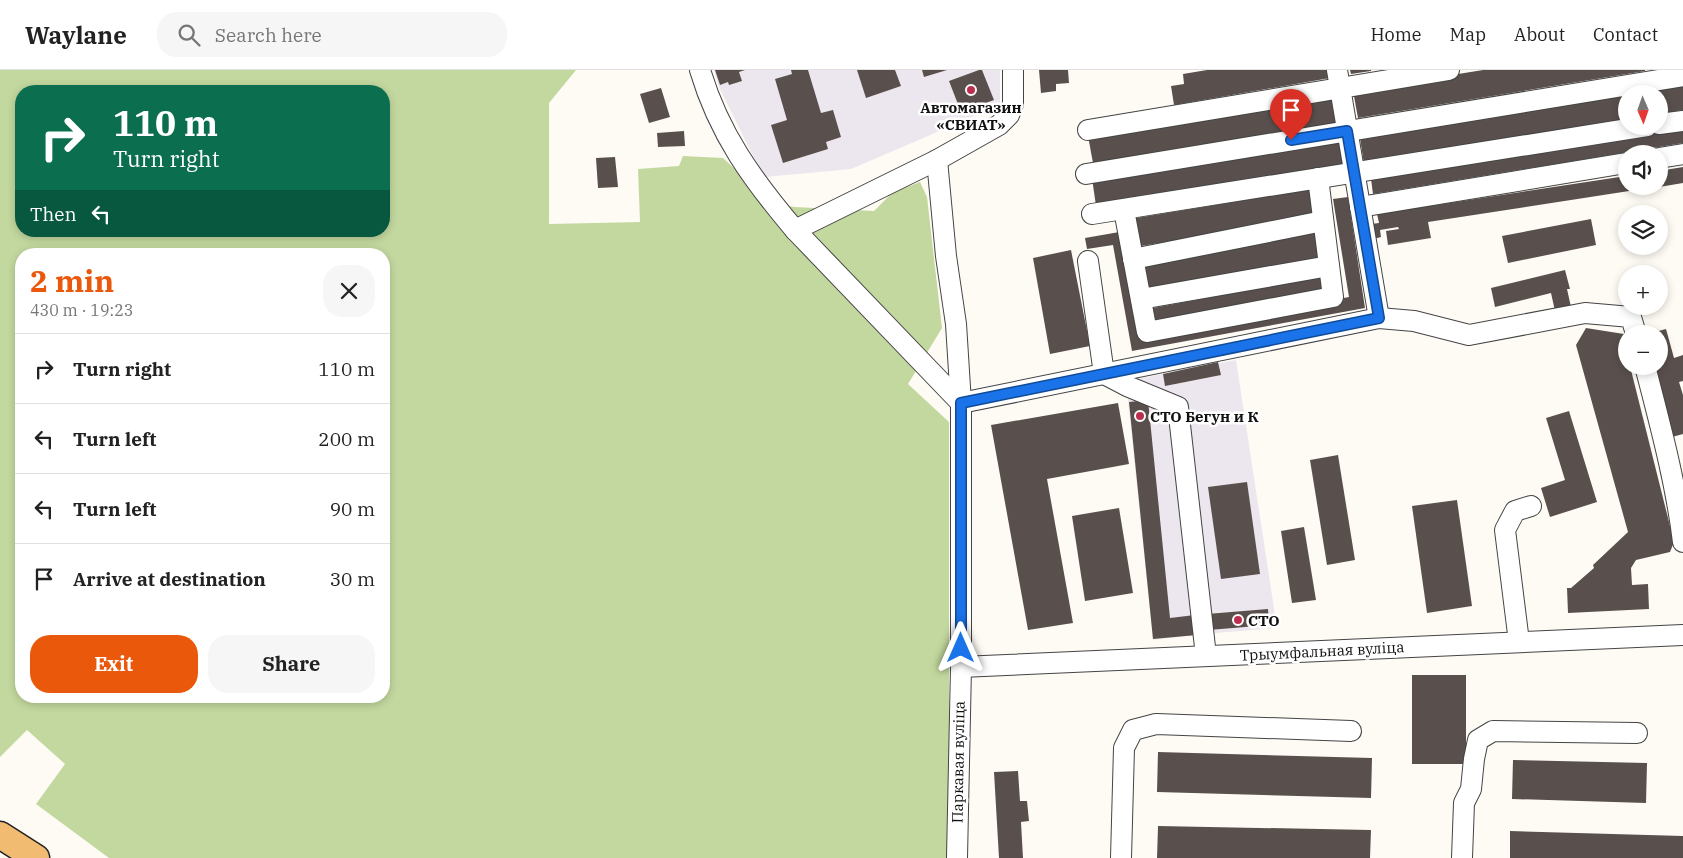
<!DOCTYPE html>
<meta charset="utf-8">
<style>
body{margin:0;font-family:"IBM Plex Serif",serif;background:#f6f6f6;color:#222;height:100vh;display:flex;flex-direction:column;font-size:19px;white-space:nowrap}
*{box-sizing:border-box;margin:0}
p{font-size:16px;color:#767676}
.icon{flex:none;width:28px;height:28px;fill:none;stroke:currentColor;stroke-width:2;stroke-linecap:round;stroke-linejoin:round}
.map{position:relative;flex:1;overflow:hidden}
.sheet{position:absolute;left:15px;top:178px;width:375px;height:455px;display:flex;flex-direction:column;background:#fff;border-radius:20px;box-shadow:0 2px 8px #0003}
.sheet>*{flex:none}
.guide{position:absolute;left:15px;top:15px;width:375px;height:152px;border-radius:20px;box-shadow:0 2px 8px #0003;background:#0b6e4f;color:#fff;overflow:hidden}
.needle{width:32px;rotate:178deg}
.tools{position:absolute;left:1618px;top:15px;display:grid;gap:10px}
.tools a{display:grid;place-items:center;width:50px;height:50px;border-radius:50%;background:#fff;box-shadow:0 2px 8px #0003;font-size:25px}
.pin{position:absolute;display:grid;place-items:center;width:42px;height:42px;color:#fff;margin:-51px -21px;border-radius:50% 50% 50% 0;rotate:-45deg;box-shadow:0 0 5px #0007}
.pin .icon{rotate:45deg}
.me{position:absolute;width:55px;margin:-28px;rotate:0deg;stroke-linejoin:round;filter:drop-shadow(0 0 4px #0008)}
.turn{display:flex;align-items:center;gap:18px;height:105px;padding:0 15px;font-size:22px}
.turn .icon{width:65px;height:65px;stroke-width:2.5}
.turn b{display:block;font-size:35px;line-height:42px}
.then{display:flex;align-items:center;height:48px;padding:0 15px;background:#0003;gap:10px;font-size:19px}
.round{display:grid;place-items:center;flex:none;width:52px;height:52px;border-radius:20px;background:#f6f6f6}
.headline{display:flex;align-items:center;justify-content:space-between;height:85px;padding:0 15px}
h1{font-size:30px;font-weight:800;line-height:38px;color:#ea580c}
.action{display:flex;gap:10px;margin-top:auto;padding:10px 15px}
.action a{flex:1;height:58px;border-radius:20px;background:#ea580c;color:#fff;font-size:20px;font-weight:800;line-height:58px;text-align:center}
.action a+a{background:#f6f6f6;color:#222}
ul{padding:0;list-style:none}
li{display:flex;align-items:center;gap:15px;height:70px;padding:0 15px;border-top:1px solid #e0e0e0}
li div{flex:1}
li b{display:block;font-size:19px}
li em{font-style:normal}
header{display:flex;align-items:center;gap:30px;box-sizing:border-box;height:70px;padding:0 25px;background:#fff;border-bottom:1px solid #e0e0e0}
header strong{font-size:24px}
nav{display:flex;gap:28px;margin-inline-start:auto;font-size:18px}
.search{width:350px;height:45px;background:#f6f6f6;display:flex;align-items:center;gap:12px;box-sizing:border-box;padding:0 18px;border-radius:20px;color:#767676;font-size:19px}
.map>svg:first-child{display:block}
</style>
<header>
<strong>Waylane</strong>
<div class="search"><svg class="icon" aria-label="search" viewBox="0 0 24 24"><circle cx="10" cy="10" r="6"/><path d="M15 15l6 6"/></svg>Search here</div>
<nav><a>Home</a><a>Map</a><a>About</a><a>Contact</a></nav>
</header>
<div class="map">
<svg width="1683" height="788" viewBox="0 0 1683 788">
<rect width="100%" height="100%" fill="#fefbf5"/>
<g fill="#ece6ee">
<polygon points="714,0 1000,0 1000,35 851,99 765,107 756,92 719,17"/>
<polygon points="1236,290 1277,558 1203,564 1153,570 1126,311"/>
</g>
<path fill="#c3d89f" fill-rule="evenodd" d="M0 0H576L549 33V154L640 152 638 99 679 96 683 86 723 88 772 133 795 137 874 141 892 123 920 112 927 127 942 258 908 314 949 352V788H109L36 734 65 694 27 660 0 687ZM21 21H384V161H21ZM21 184H384V626H21Z"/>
<g fill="#59504d">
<polygon points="715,0 745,0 739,2 742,11 729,15 728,12 720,15"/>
<polygon points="791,0 808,0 821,43 833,40 841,67 826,72 828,79 783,93 771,55 787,50 775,9 792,4"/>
<polygon points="857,0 895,0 901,16 866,28"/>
<polygon points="922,0 947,0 924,7"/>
<polygon points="979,0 982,0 994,30 961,42 949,11"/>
<polygon points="1039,0 1068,0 1069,13 1056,14 1056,21 1041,23"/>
<polygon points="1207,0 1329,0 1330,8 1174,35 1171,16 1184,14 1183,4"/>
<polygon points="1350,0 1371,0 1371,1 1351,4"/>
<polygon points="1483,0 1645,0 1645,1 1358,48 1353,21"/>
<polygon points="1683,12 1683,40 1659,44 1659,24 1626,24 1626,49 1364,94 1360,68"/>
<polygon points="661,18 670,47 649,53 640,24"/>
<polygon points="1333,26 1337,53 1093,93 1088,66"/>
<polygon points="1683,57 1683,73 1373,124 1371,109"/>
<polygon points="684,61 685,76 658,77 657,63"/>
<polygon points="1340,70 1345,99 1096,136 1092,108"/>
<polygon points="615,87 618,117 598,118 596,88"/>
<polygon points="1683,97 1683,113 1659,117 1659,101"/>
<polygon points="1626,106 1626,116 1655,117 1428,152 1431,168 1388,175 1386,161 1399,159 1398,157 1380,160 1381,167 1374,169 1371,154 1379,153 1377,144"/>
<polygon points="1314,119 1318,147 1141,176 1136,148"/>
<polygon points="1348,127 1365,238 1132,281 1113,175 1087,179 1085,168 1125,161 1144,265 1349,227 1333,129"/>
<polygon points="1591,149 1596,175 1508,193 1502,166"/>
<polygon points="1318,162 1322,189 1147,218 1143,192"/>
<polygon points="1071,180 1090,276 1050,284 1033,188"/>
<polygon points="1565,200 1570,219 1567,219 1571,237 1555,241 1551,223 1495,237 1491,218"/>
<polygon points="1325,206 1328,221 1156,253 1153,238"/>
<polygon points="1586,258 1624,264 1626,269 1626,296 1630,296 1674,472 1670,482 1636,490 1631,498 1632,515 1648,514 1649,539 1568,543 1567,518 1571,518 1594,498 1593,495 1628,462 1576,275"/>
<polygon points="1666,259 1674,288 1683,285 1683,311 1679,312 1683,325 1683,364 1672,367 1650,296 1659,296 1659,264 1651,263"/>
<polygon points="1218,292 1221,305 1165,316 1163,304"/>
<polygon points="1148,330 1170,548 1195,545 1197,565 1153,569 1129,332"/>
<polygon points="1118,333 1129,394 1047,409 1073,553 1028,560 991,355"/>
<polygon points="1569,341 1597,432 1550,447 1541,418 1565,410 1546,348"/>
<polygon points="1338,385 1355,490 1327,495 1310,390"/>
<polygon points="1247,412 1260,504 1221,509 1208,417"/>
<polygon points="1457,430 1472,536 1427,543 1412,436"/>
<polygon points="1119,438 1133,523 1085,531 1072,446"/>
<polygon points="1304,457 1316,530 1292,533 1281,461"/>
<polygon points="1268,539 1269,555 1209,560 1207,544"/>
<rect x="1412" y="605" width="54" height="89"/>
<polygon points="1158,682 1372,688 1371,728 1157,722"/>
<polygon points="1513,690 1647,693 1646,733 1512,729"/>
<polygon points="1018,701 1020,731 1027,731 1029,751 1021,752 1023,788 999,788 994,702"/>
<polygon points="1158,756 1371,760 1370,788 1157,788"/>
<polygon points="1510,761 1683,766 1683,788 1510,788"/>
</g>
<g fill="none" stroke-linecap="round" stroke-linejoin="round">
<g stroke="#444" stroke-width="22">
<g id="minor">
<path d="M700 0C719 64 752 109 795 160L961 333"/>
<polyline points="1337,0 1379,248"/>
<polyline points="1659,54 1683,51"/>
<polyline points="1088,60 1449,0"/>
<polyline points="1659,88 1683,84"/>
<polyline points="937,90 946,186 956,254 961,333 961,597 957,788"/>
<polyline points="1086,104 1683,6"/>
<polyline points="1360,137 1626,93"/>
<polyline points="1124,140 1147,262 1333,227 1318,108"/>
<polyline points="1092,144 1647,56"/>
<polyline points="795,160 937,90 999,55 1009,45 1013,34 1013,0"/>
<polyline points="1133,189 1323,151"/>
<polyline points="1088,191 1104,304 1127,316 1178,337 1206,586"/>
<polyline points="1141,229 1329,196"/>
<path d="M1645 296C1660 354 1676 413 1683 472"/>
<polyline points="961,333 1379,248 1414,251 1469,265 1585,243 1631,247 1636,264"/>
<polyline points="1519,572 1505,460 1515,441 1531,436"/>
<polyline points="961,597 1683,565"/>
<polyline points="1121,788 1124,678 1133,660 1156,654 1351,661"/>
<polyline points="1462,788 1464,733 1471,719 1474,689 1478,670 1493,661 1637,663"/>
</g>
</g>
<g stroke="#222" stroke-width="29">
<polyline id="major" points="0,765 36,788"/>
</g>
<use href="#minor" stroke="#fff" stroke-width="20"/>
<use href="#major" stroke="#f1bb72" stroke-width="26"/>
</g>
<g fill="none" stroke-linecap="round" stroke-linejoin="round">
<g stroke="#114b97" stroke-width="12">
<polyline id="route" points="961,578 961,333 1379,248 1347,61 1291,70"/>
</g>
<use href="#route" stroke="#1a73e8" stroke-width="9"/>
</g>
<g fill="#bb2e4f" stroke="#fff" stroke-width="2">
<circle cx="971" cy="20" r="5"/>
<circle cx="1140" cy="346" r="5"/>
<circle cx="1238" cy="550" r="5"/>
</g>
<g text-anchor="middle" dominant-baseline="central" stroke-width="5" stroke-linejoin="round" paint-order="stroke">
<g font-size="15" font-weight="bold" fill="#111" stroke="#fff" text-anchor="start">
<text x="971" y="37" text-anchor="middle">Автомагазин<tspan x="971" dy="17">«СВИАТ»</tspan></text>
<text x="1150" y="346">СТО Бегун и К</text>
<text x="1248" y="550">СТО</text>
</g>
<g font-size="15" fill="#111" stroke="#fff">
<text transform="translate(1322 581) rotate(-3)">Трыумфальная вуліца</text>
<text transform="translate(958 692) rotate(-89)">Паркавая вуліца</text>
</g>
</g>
</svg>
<div class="tools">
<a><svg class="needle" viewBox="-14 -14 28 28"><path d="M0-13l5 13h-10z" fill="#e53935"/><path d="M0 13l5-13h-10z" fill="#767676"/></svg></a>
<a><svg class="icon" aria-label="sound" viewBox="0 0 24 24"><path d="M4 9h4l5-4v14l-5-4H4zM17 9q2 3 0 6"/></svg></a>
<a><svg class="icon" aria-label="layers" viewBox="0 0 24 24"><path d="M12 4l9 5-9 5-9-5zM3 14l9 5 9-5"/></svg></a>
<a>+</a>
<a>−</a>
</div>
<div class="pin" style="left:1291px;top:70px;background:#d93025"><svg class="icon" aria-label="arrive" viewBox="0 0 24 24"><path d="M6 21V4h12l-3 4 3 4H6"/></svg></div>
<svg class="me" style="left:961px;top:578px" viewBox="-20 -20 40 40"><path d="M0-17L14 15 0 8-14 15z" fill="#1a73e8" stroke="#fff" stroke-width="4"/></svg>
<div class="guide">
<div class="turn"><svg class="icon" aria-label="right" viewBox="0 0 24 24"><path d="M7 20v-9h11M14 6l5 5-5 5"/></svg><div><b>110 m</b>Turn right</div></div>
<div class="then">Then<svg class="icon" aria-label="left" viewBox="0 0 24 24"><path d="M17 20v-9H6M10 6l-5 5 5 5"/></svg></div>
</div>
<section class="sheet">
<div class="headline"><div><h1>2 min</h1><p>430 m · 19:23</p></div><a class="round"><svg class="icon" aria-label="close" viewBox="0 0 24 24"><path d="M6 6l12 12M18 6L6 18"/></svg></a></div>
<ul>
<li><svg class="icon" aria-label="right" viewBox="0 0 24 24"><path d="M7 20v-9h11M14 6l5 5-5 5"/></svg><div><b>Turn right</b></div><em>110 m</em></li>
<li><svg class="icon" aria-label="left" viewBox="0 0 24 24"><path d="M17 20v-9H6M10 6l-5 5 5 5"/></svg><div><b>Turn left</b></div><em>200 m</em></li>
<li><svg class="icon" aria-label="left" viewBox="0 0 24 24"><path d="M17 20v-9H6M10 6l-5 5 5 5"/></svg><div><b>Turn left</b></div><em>90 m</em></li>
<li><svg class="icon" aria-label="arrive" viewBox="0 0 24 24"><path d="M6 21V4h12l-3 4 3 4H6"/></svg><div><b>Arrive at destination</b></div><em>30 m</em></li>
</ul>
<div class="action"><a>Exit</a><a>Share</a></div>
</section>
</div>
